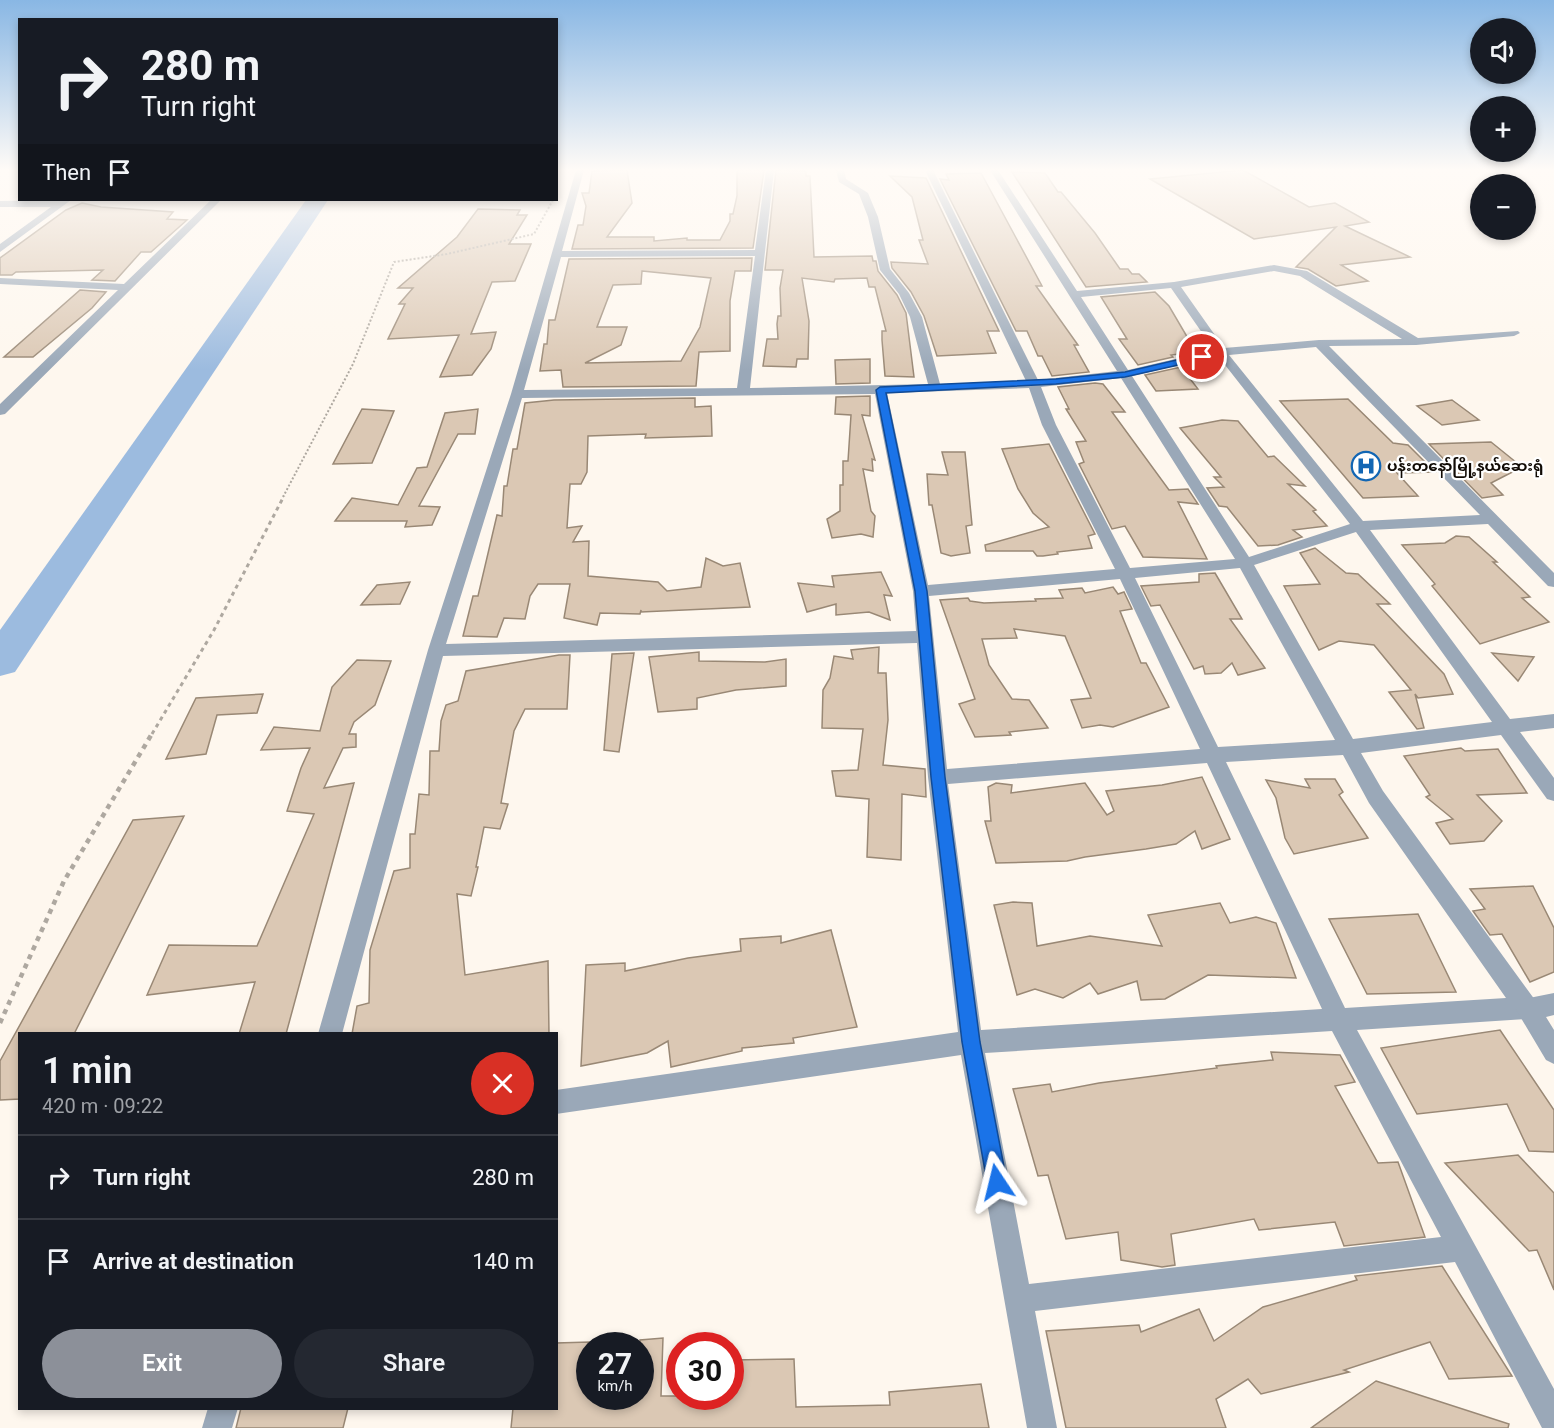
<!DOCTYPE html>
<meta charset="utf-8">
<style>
body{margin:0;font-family:Roboto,"Noto Sans Myanmar",sans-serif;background:#242831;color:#f1f3f6;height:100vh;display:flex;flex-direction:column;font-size:22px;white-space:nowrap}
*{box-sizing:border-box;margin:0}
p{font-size:20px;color:#9ea1a6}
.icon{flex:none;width:33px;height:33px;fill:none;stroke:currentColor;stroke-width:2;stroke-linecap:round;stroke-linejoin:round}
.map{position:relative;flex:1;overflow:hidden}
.side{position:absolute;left:18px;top:1032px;width:540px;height:378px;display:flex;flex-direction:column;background:#171b24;border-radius:0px;box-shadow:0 3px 9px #0003}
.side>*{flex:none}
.banner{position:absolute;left:18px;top:18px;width:540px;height:183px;border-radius:0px;box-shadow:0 3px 9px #0003;background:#171b24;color:#f1f3f6;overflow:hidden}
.tools{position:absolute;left:1470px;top:18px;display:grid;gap:12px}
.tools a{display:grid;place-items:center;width:66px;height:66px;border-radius:50%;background:#171b24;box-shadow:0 3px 9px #0003;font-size:30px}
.speed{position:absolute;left:576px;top:1332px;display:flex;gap:12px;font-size:30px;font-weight:700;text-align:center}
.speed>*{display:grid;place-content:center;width:78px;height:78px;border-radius:50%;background:#171b24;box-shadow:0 3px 9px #0003;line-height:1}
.speed small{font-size:15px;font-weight:400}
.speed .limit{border:9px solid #d22;background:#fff;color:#111}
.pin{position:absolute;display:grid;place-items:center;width:51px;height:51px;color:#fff;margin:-26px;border:3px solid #fff;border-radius:50%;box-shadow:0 2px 6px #0007}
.me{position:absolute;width:66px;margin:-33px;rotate:350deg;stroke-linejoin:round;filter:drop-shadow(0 0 4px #0008)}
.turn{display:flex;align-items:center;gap:21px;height:126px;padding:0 24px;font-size:27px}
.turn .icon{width:78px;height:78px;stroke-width:2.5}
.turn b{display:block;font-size:42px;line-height:51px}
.then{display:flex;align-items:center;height:57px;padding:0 24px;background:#0003;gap:12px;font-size:22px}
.round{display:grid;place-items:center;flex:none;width:63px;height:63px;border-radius:32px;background:#242831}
.head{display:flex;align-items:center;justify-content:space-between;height:102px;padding:0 24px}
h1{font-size:36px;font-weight:600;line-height:45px}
.action{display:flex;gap:12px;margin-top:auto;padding:12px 24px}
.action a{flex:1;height:69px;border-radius:36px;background:#8c9099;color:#fff;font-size:24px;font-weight:600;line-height:69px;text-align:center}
.action a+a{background:#242831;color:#f1f3f6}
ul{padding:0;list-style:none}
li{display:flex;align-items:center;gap:18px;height:84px;padding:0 24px;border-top:2px solid #363941}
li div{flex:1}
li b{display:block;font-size:22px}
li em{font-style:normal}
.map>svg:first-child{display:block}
</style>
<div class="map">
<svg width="1554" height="1428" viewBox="0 0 1554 1428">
<rect width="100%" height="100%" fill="#fef7ee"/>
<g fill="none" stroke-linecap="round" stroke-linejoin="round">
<polygon fill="#9cbbdf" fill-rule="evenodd" points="306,200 328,200 15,672 0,676 0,630"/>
</g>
<g fill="#dbc8b4" stroke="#998875" stroke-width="1.5" fill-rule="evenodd">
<polygon points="627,170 632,203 607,237 654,237 654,241 687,238 687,240 720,240 730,221 730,214 733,214 737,196 737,170 764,170 753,248 572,249 578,225 583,225 586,206 582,193 589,193 592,171"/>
<polygon points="776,170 806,171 806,176 810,176 814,257 872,256 873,261 876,261 878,271 897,295 906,313 914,377 885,376 882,340 882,331 886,331 875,287 869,287 867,278 835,279 834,282 802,278 809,321 808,359 797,359 796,367 763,366 767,339 778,339 777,324 778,316 781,316 780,288 783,270 765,270"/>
<polygon points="1243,170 1309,207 1335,203 1369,222 1345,226 1410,257 1341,265 1368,281 1336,286 1308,269 1296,267 1336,227 1254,239 1150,179"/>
<polygon points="1012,172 1045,173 1058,192 1061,192 1095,233 1120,269 1128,269 1132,274 1139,274 1147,282 1086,287"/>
<polygon points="981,173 1042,286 1036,286 1078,345 1074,345 1089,372 1052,376 1042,356 1038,356 1027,331 1016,331 940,179 949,180 946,174"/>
<polygon points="890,176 926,178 999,331 987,331 996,353 937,356 924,316 911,292 892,268 891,262 928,264 919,240 923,240 912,197"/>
<polygon points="82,203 101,207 173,212 167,219 187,220 151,252 141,252 115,281 92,280 103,270 16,272 12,275 0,275 0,258 66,210"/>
<polygon points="478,209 520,210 517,215 527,215 509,244 531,244 515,281 492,282 471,334 496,332 491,349 472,375 440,377 459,335 388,339 405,304 399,304 413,288 398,288 457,237"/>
<path d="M752 258 751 271H735L730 301V351L699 352 696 386 563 387 561 370 540 371 544 344H547L549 320H555L569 259ZM642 271 711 278 700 327 681 361 585 363 621 345 627 327H597L613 285 641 284Z"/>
<polygon points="80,290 106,292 92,308 33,357 4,357"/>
<polygon points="1155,292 1169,306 1196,352 1171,355 1173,357 1138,365 1119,339 1127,339 1101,297"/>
<polygon points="870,359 870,383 836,384 835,360"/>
<polygon points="1181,367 1198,389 1156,391 1145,375"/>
<polygon points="1095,383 1103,384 1125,412 1112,412 1169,490 1188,489 1198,504 1178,502 1207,559 1143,557 1125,526 1112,529 1079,464 1084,462 1076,442 1086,441 1066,409 1069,409 1058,387"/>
<polygon points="870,396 870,416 862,415 875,460 872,459 873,471 863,469 871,511 875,516 873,537 861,534 832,538 827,519 840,511 840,485 843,485 843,461 848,461 851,415 835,414 836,397"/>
<polygon points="695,398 695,407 711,406 712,436 645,438 646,434 588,436 587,472 581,484 570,484 567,528 582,526 573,542 589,541 588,576 658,582 667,591 701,587 706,558 723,566 740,563 750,607 641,612 641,610 640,614 600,613 597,625 564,618 570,584 538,584 530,596 525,619 504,618 497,637 463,636 473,596 478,596 497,515 502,516 504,486 507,486 513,449 517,449 525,403 554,400"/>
<polygon points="1348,399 1393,443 1408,445 1435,472 1397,473 1418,496 1363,498 1280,401"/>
<polygon points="1452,400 1479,420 1442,425 1417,406"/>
<polygon points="362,409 394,411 372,463 333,464"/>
<polygon points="478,409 475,434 458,434 419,506 440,507 432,525 405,527 407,521 335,521 352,498 398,505 417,468 427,467 445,413"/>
<polygon points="1222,420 1238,421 1268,457 1274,456 1305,486 1288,484 1316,510 1313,511 1327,526 1293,530 1302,537 1278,545 1258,546 1227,507 1219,506 1207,488 1224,487 1214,477 1221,477 1180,428"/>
<polygon points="1491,442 1522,467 1491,483 1503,495 1482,498 1429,444"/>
<polygon points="1049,444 1095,534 1088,536 1092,548 1057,552 1058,554 1043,556 1037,556 1033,551 986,551 985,545 1049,527 1033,513 1018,489 1002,449"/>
<polygon points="942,452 965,452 972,525 966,526 970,553 951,556 941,553 932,505 929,505 927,474 948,475"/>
<polygon points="1456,536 1469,537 1497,562 1493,562 1530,597 1522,598 1549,622 1480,644 1432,586 1435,584 1402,545 1445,543"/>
<polygon points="1315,548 1346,573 1358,574 1390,604 1377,604 1444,674 1453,694 1418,698 1415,694 1424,728 1417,729 1389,692 1411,690 1374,645 1339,641 1319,650 1284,586 1320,584 1300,553"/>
<polygon points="881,572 892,596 884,595 890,620 869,612 836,615 836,604 807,612 798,583 834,587 832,576"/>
<polygon points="1215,573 1242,619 1230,619 1265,668 1238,675 1232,663 1221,673 1205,674 1203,666 1194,669 1160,605 1151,606 1141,586 1199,582 1199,574"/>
<polygon points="410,582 400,604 361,605 377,585"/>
<polygon points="1113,587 1118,594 1124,592 1132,609 1120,611 1141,663 1146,663 1169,707 1113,727 1100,725 1082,728 1071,700 1091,698 1065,636 1014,629 1017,638 982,639 989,665 1012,699 1029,700 1048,728 1009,732 1011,735 975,737 959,704 975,699 940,600 968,598 970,601 984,603 1036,601 1035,599 1063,598 1059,590 1082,588 1085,593"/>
<polygon points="879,647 878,673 886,673 888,720 883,765 925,769 926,797 902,794 901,860 867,857 869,799 836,796 832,771 858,770 863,729 822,728 823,690 830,678 834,656 853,659 851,650"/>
<polygon points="699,652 699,661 765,662 786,659 786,686 736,690 697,698 697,709 658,712 649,657"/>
<polygon points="634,653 619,752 604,750 612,654"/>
<polygon points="1492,653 1534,657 1518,681"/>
<polygon points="559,655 570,655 567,709 525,709 514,731 501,803 508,804 500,829 484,827 476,867 478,867 471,896 457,894 465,975 548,961 549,1034 352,1034 357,1006 369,1003 370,950 394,871 410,868 410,834 415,834 419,794 429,795 430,751 439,751 441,721 446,705 458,701 466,671"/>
<polygon points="357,660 391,661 375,705 354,722 349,734 356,734 356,747 343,748 324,788 354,783 286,1034 239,1034 255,982 147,995 169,945 257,946 314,814 287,811 301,768 310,748 261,750 274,727 320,731 332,687"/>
<polygon points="263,694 257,713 217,715 206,754 166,759 196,698"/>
<polygon points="1461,748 1465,751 1498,749 1527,793 1477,795 1502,821 1484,841 1450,844 1436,823 1453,819 1426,797 1430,795 1404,756"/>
<polygon points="1202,777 1230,839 1202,849 1195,831 1176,844 1146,849 1085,857 1067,861 996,863 985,821 991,821 988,787 996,783 1012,785 1011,793 1085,783 1107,815 1114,811 1106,791 1162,785"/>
<polygon points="1305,779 1335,779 1343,792 1339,795 1368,838 1294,854 1285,838 1276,798 1266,780 1310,788"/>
<polygon points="184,816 74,1034 20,1034 20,1099 0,1100 0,1061 133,820"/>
<polygon points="1533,886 1554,928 1554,972 1530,982 1502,934 1490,935 1473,911 1485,909 1470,889"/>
<polygon points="1013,902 1032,903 1037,946 1090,936 1162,946 1148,915 1220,903 1230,923 1256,917 1276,923 1296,978 1208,975 1165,999 1141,1000 1137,981 1098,994 1090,983 1063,998 1035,989 1017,995 994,905"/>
<polygon points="1418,914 1456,992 1367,994 1329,919"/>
<polygon points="831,930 857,1027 793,1038 794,1043 742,1048 742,1051 671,1067 668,1041 647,1053 581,1066 586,965 625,963 625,971 688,958 741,951 740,939 781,936 781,943"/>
<polygon points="1500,1030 1554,1110 1554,1152 1529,1151 1507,1104 1417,1114 1381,1048"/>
<polygon points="1271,1052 1340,1055 1355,1082 1335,1086 1378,1163 1398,1162 1425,1237 1344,1246 1335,1222 1259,1230 1254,1219 1171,1234 1175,1265 1162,1267 1121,1260 1118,1232 1066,1239 1048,1175 1038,1176 1013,1089 1050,1084 1052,1092 1099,1083 1217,1068 1216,1066 1273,1060"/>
<polygon points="1518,1155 1554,1193 1554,1290 1537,1250 1529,1251 1445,1163"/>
<polygon points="1442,1266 1512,1376 1449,1379 1430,1342 1344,1370 1349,1372 1261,1394 1248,1379 1216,1399 1226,1428 1066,1428 1046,1331 1139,1325 1141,1332 1199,1309 1214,1341 1263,1307 1357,1280 1355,1276"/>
<polygon points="663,1338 661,1396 730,1396 730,1360 794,1359 796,1407 890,1405 889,1392 981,1384 989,1428 511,1428 513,1408 556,1408 556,1343 590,1342 590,1396 640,1396 640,1340"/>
<polygon points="1376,1381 1509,1424 1508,1428 1311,1428"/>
<polygon points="241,1408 348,1408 343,1428 236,1428"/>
</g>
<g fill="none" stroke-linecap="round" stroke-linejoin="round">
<polyline stroke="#aea8a0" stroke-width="2" stroke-dasharray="2 2" stroke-linecap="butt" points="283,497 353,364 394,262 447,254 534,234 553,200"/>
<polyline stroke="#aea8a0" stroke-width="3" stroke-dasharray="4 4" stroke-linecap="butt" points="152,734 214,630 284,496"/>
<polyline stroke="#aea8a0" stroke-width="4.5" stroke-dasharray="5 5" stroke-linecap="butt" points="0,1023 64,881 153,732"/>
<g fill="#9aa8b8" fill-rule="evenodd">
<path d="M576 170H584L562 251 755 250 766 170H774L750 388 928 384 910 317 899 294 880 270 868 217 859 194 839 182 836 170H844L846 179 868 193 878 217 890 269 909 293 922 317 940 384 1026 381 925 170H933L1038 380 1117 371 990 170H998L1077 291 1174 282 1274 265 1307 271 1418 338 1518 331 1520 333 1514 336 1416 345 1329 346 1554 573V587L1548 586 1488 524 1370 530 1510 719 1554 714V728L1520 732 1554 778V801L1547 799 1501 735 1361 753 1383 791 1535 1000 1539 1008 1535 1016 1527 1019 1357 1030 1554 1389V1428H1542L1455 1262 1035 1311 1057 1428H1027L961 1055 556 1114V1090L958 1032 928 777 917 643 443 656 342 1034H318L428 650 511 394ZM755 256 737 388 524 390 561 257ZM1274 271 1300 276 1402 339 1319 340 1224 348 1181 287ZM1171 288 1214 350 1128 370 1081 297ZM1316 347 1480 515 1363 521 1229 355ZM1218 356 1350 524 1249 557 1132 376ZM1121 378 1235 559 1130 568 1056 425 1041 387ZM1029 388 1042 425 1115 569 928 585 887 393ZM875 394 913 591 916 631 446 644 522 398ZM1356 532 1492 722 1353 739 1254 565ZM1240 568 1335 740 1218 747 1135 578ZM1120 579 1200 749 947 769 929 596ZM1343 755 1369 803 1506 998 1345 1008 1226 762ZM1207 763 1322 1009 981 1030 948 784ZM1332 1031 1441 1237 1029 1284 985 1053Z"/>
<polygon points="61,200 71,200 0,252 0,244 51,207 0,207 0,201"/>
<polygon points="211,200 221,200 5,414 0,415 0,404 118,290 0,284 0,278 124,284"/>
<polygon points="208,1408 238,1408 232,1428 202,1428"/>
</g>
<polygon fill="#9aa8b8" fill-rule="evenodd" points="1554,993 1554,1015 1546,1017 1554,1030 1554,1064 1546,1060 1515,1008 1519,1000"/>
</g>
<linearGradient id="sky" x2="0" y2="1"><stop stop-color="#89b7e4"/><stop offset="0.46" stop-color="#fffbf7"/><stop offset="1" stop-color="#fffbf7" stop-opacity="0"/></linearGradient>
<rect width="1554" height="370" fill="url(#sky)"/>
<polygon fill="#1a73e8" stroke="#114b97" stroke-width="1.5" points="1202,354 1206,357 1205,359 1125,377 1056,384 886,393 927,591 945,777 980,1042 1007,1182 1004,1189 997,1192 990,1189 987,1182 962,1042 931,777 915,591 876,390 880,387 1056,379 1125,372"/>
<defs>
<g id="hospital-ring" transform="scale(1.5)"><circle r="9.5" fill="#fff" stroke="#1266b4" stroke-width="1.5"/><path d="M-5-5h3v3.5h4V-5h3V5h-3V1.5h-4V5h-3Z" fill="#1266b4"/></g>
</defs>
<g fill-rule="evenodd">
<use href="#hospital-ring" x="1366" y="466"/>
</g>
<g text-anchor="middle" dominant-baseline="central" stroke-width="4.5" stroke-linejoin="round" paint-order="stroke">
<g font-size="15" font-weight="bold" fill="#110b05" stroke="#fff" text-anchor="start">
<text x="1387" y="466">ပန်းတနော်မြို့နယ်ဆေးရုံ</text>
</g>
</g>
</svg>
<div class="tools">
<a><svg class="icon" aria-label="sound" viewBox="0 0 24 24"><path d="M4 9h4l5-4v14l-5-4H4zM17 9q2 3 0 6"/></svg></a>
<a>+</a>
<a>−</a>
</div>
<div class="speed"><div>27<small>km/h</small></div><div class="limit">30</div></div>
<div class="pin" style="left:1202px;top:357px;background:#d93025"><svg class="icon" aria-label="arrive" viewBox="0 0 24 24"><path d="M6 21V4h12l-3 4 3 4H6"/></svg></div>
<svg class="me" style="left:997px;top:1182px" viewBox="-20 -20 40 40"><path d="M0-17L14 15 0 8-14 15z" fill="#1a73e8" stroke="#fff" stroke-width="4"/></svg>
<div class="banner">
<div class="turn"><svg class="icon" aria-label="right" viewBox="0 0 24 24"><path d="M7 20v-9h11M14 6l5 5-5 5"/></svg><div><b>280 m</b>Turn right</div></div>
<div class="then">Then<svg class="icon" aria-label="arrive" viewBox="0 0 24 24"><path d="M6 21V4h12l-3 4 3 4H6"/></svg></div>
</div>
<section class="side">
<div class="head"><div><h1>1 min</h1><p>420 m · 09:22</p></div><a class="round" style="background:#d93025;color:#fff"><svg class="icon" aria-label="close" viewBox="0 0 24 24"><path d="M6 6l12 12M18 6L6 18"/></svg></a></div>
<ul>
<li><svg class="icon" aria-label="right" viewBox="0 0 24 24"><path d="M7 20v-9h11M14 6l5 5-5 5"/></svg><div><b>Turn right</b></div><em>280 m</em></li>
<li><svg class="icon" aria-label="arrive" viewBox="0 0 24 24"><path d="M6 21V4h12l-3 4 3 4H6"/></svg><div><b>Arrive at destination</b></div><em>140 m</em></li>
</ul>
<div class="action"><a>Exit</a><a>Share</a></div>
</section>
</div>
